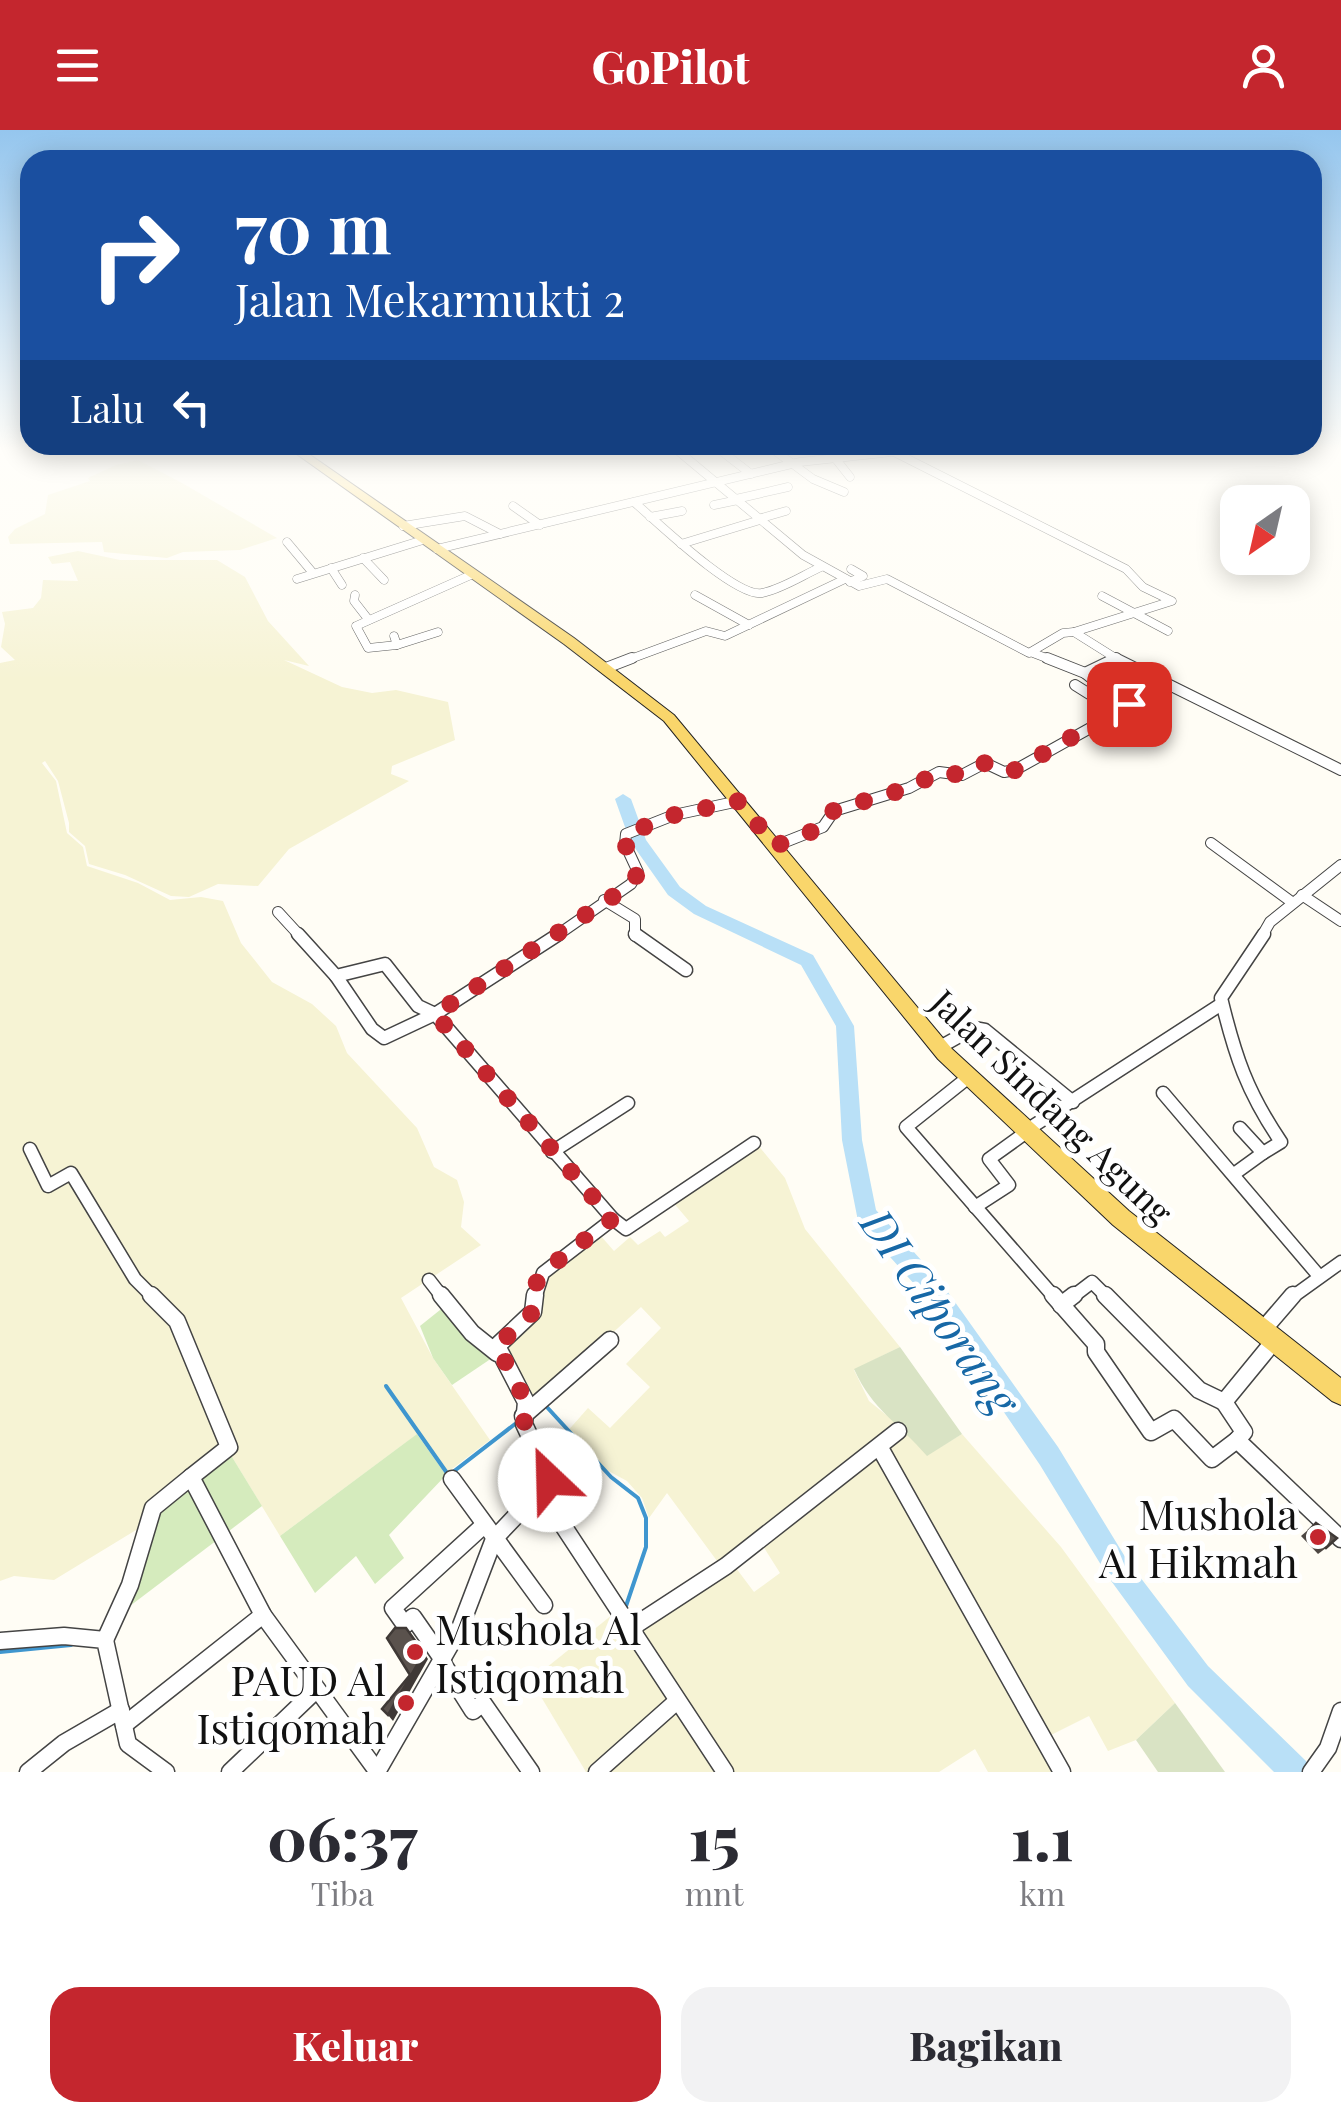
<!DOCTYPE html>
<html lang="id">
<style>
body{margin:0;font-family:"Playfair Display",serif;background:#f2f2f3;color:#2b2b33;height:100vh;display:flex;flex-direction:column;font-size:38px;white-space:nowrap}
*{box-sizing:border-box;margin:0}
p{font-size:32px;color:#7c7c81}
.icon{flex:none;width:55px;height:55px;fill:none;stroke:currentColor;stroke-width:2;stroke-linecap:round;stroke-linejoin:round}
.map{position:relative;height:1642px;overflow:hidden}
.side{display:flex;flex-direction:column;background:#fff;flex:1}
.side>*{flex:none}
.banner{position:absolute;left:20px;top:20px;width:1302px;height:305px;border-radius:30px;box-shadow:0 5px 25px #0003;background:#1a4fa0;color:#fff;overflow:hidden}
.needle{width:65px;rotate:214deg}
.buttons{position:absolute;left:1220px;top:355px;display:grid;gap:20px}
.buttons a{display:grid;place-items:center;width:90px;height:90px;border-radius:20px;background:#fff;box-shadow:0 5px 25px #0003;font-size:50px}
.pin{position:absolute;display:grid;place-items:center;width:85px;height:85px;color:#fff;margin:-42px;border-radius:20px;box-shadow:0 5px 15px #0006}
.me{position:absolute;width:110px;margin:-55px;rotate:336deg;stroke-linejoin:round;filter:drop-shadow(0 0 8px #0008)}
.turn{display:flex;align-items:center;gap:35px;height:210px;padding:0 50px;font-size:45px}
.turn .icon{width:130px;height:130px;stroke-width:2.5}
.turn b{display:block;font-size:70px;line-height:85px}
.then{display:flex;align-items:center;height:95px;padding:0 50px;background:#0003;gap:20px;font-size:38px}
.eta{display:flex;justify-content:space-evenly;align-items:center;height:170px;text-align:center}
.eta b{font-size:60px;font-weight:800;line-height:70px}
.primary-button{display:flex;gap:20px;margin-top:auto;padding:20px 50px}
.primary-button a{flex:1;height:115px;border-radius:30px;background:#c4262e;color:#fff;font-size:40px;font-weight:800;line-height:115px;text-align:center}
.primary-button a+a{background:#f2f2f3;color:#2b2b33}
header{display:flex;justify-content:space-between;align-items:center;height:130px;padding:0 50px;background:#c4262e;color:#fff;font-size:45px;font-weight:800}
.map>svg:first-child{display:block}
</style>
<header><svg class="icon" aria-label="menu" viewBox="0 0 24 24"><path d="M4 6h16M4 12h16M4 18h16"/></svg>GoPilot<svg class="icon" aria-label="person" viewBox="0 0 24 24"><circle cx="12" cy="8" r="4"/><path d="M4 21q1-7 8-7t8 7"/></svg></header>
<div class="map">
<svg width="1341" height="1642" viewBox="0 0 1341 1642">
<rect width="100%" height="100%" fill="#fffdf5"/>
<g fill="#f6f3d4">
<polygon points="138,330 182,353 277,408 240,420 183,422 167,428 104,422 102,412 10,414 8,407 15,399 45,384 48,365 90,351 88,348 116,335"/>
<polygon points="78,421 120,430 217,430 245,447 268,491 309,536 284,530 342,557 372,563 396,560 448,572 455,610 392,636 391,644 409,651 289,719 258,756 218,754 189,767 171,766 125,745 89,734 85,716 69,702 69,693 58,651 45,631 42,633 56,651 67,703 83,717 87,736 138,753 170,770 201,767 223,771 241,813 272,852 312,874 336,896 347,923 417,998 434,1037 457,1050 464,1072 461,1097 481,1115 401,1168 433,1228 490,1310 448,1342 420,1302 280,1406 229,1322 141,1397 54,1450 14,1446 0,1451 0,533 15,530 1,517 5,494 2,482 33,478 41,468 43,450 78,451 70,432 52,434 48,427"/>
<polygon points="757,1014 785,1048 805,1099 900,1217 854,1240 869,1271 901,1297 720,1435 667,1363 649,1388 642,1368 627,1351 590,1331 565,1304 588,1278 610,1298 650,1257 626,1234 661,1198 641,1177 526,1282 500,1216 536,1185 543,1150 600,1105 614,1121 630,1107 638,1115 660,1101 665,1107 689,1091 672,1071"/>
<polygon points="903,1299 927,1325 962,1304 1061,1417 1175,1573 1136,1610 1108,1621 1089,1586 1043,1609 1059,1642 988,1642 975,1619 939,1642 729,1642 638,1500 733,1434 754,1462 780,1443 761,1413"/>
<polygon points="617,1481 723,1642 586,1642 531,1550"/>
</g>
<g fill="#d5ebbd">
<polygon points="445,1176 495,1226 452,1255 433,1228 420,1196"/>
<polygon points="417,1304 446,1345 389,1405 404,1428 375,1454 356,1426 315,1463 280,1406"/>
<polygon points="229,1322 262,1376 122,1482 156,1380"/>
</g>
<g fill="#d9e3c4">
<path d="M900 1217 962 1304 927 1326C898 1292 873 1281 854 1239Z"/>
<polygon points="1175,1573 1225,1642 1158,1642 1136,1610"/>
</g>
<g fill="none" stroke-linecap="round" stroke-linejoin="round">
<g stroke="#3f96cf" stroke-width="4">
<polyline points="386,1256 447,1343"/>
<polyline points="545,1275 611,1347 638,1368 646,1388 646,1417 626,1476"/>
<polyline points="453,1342 515,1294"/>
<polyline points="0,1522 71,1515"/>
</g>
<polygon fill="#b9e0f7" fill-rule="evenodd" points="623,664 631,669 646,710 680,757 706,776 813,825 854,896 862,1010 876,1080 940,1151 1058,1317 1127,1430 1208,1536 1306,1631 1310,1642 1274,1642 1188,1556 1109,1448 1040,1335 924,1165 858,1091 842,1010 836,896 801,835 694,784 668,765 630,711 615,669"/>
<g stroke="#444" stroke-width="9">
<g id="street-far3">
<polyline points="677,320 803,425 859,456 887,449 1029,523 1063,503 1074,502"/>
<polyline points="720,320 751,344"/>
<polyline points="774,320 813,349 844,362"/>
<polyline points="894,322 1126,439 1143,457 1172,471 1074,502 1117,529 1113,531"/>
<polyline points="835,328 850,347"/>
<polyline points="736,369 788,357"/>
<path d="M634 372C656 391 736 468 762 463 782 459 803 445 821 437"/>
<polyline points="714,375 738,370"/>
<polyline points="513,376 540,395"/>
<polyline points="650,387 682,381"/>
<polyline points="758,389 786,381"/>
<polyline points="403,396 465,386 500,404"/>
<polyline points="287,412 313,443"/>
<polyline points="681,414 760,390"/>
<polyline points="437,419 800,332 910,320"/>
<polyline points="363,428 384,450"/>
<polyline points="331,438 342,455"/>
<polyline points="297,449 423,410"/>
<polyline points="850,452 863,446 851,439"/>
<polyline points="355,465 354,471 368,489"/>
<polyline points="695,465 749,495"/>
<polyline points="1102,466 1168,501"/>
<polyline points="394,506 397,515 438,502"/>
<polyline points="397,515 368,518 356,496 473,444"/>
<polyline points="1033,523 1054,531"/>
<polyline points="1117,529 1121,531"/>
<polyline points="625,531 706,501 725,506 845,449"/>
</g>
</g>
<g stroke="#444" stroke-width="12">
<g id="street-far2">
<polyline points="1047,528 1085,543"/>
<polyline points="1117,529 1341,640"/>
<polyline points="606,538 632,528"/>
<polyline points="1075,555 1118,582"/>
<polyline points="1211,713 1293,773"/>
<polyline points="775,716 823,697 834,681 909,658 939,642 962,645 985,633 1004,642 1015,640 1128,577 1085,543 1116,528"/>
<polyline points="1302,765 1341,791"/>
<polyline points="604,770 635,789 635,806"/>
<polyline points="278,782 300,806"/>
<polyline points="556,806 631,754 638,742 625,714 626,704 674,685 739,671"/>
<polyline points="1262,806 1270,792 1341,735"/>
</g>
</g>
<g stroke="#444" stroke-width="15">
<g id="street-far1">
<polyline points="298,804 336,846 385,834 418,876 435,884"/>
<polyline points="635,804 686,840"/>
<polyline points="336,846 372,899 384,908 435,884"/>
<polyline points="940,917 974,898 985,900 1073,972"/>
<polyline points="970,946 906,997 1055,1168"/>
<polyline points="1163,963 1319,1146"/>
<polyline points="1027,1000 1220,875"/>
<polyline points="30,1019 48,1056 71,1043 135,1149 154,1168"/>
<polyline points="552,1022 628,973"/>
<path d="M1263 1023 1281 1012C1247 962 1235 926 1221 868L1264 804"/>
<polyline points="1234,1044 1263,1023 1240,998"/>
<polyline points="975,1077 1009,1055 989,1029 1028,1001"/>
<polyline points="613,1089 626,1099 754,1013"/>
<polyline points="429,1150 443,1168"/>
<polyline points="535,1168 543,1143 613,1089 435,884 559,804"/>
<polyline points="1071,1168 1092,1152 1108,1168"/>
<polyline points="1291,1168 1341,1132"/>
</g>
</g>
<g stroke="#444" stroke-width="19">
<g id="street">
<polyline points="151,1165 177,1191 229,1317 191,1347"/>
<polyline points="441,1165 472,1203 497,1223"/>
<polyline points="1053,1165 1096,1214 1096,1222 1151,1302 1174,1289 1212,1329 1237,1310"/>
<polyline points="1105,1165 1199,1260 1224,1272"/>
<polyline points="1061,1175 1074,1165"/>
<polyline points="1262,1201 1293,1165"/>
<polyline points="1274,1211 1224,1272 1244,1302 1237,1310 1341,1409"/>
<polyline points="523,1286 610,1210"/>
<polyline points="880,1318 1062,1642"/>
<polyline points="452,1349 544,1475"/>
<polyline points="541,1362 725,1642"/>
<polyline points="631,1498 726,1436 898,1301"/>
<polyline points="105,1510 130,1455 153,1378 191,1347 263,1485 377,1641"/>
<polyline points="0,1511 64,1506 105,1510 128,1614 166,1642"/>
<polyline points="443,1530 413,1487 405,1495 393,1478 484,1395"/>
<polyline points="442,1532 473,1581 483,1573 531,1642"/>
<polyline points="124,1595 263,1485"/>
<polyline points="28,1642 64,1613 121,1580"/>
<polyline points="230,1642 316,1560"/>
<polyline points="377,1642 460,1498 494,1409 550,1350 524,1294 526,1272 497,1216 533,1182 535,1165"/>
<polyline points="597,1642 677,1571"/>
<polyline points="1311,1642 1328,1618 1341,1581"/>
</g>
</g>
<g stroke="#222" stroke-width="2">
<polygon id="primary" points="291,320 303,320 574,508 674,585 952,919 1129,1081 1341,1248 1341,1275 1332,1271 1113,1095 938,929 664,591 564,514"/>
</g>
<use href="#street-far3" stroke="#fff" stroke-width="8"/>
<use href="#street-far2" stroke="#fff" stroke-width="10"/>
<use href="#street-far1" stroke="#fff" stroke-width="12"/>
<use href="#street" stroke="#fff" stroke-width="16"/>
<use href="#primary" fill="#f9d66b" fill-rule="evenodd"/>
</g>
<polygon fill="#4d4742" points="1316,1393 1326,1418 1318,1424 1301,1406"/>
<polygon fill="#3f3936" points="424,1523 428,1529 393,1591 388,1585"/>
<g fill="#5a524d" stroke="#3f3936" stroke-width="2.5">
<polygon points="1316,1393 1337,1408 1326,1418 1309,1400"/>
<polygon points="395,1498 406,1498 424,1523 388,1585 382,1579 410,1545 387,1508"/>
</g>
<linearGradient id="sky" x2="0" y2="1"><stop stop-color="#95c6ee"/><stop offset="0.58" stop-color="#fffefa"/><stop offset="1" stop-color="#fffefa" stop-opacity="0"/></linearGradient>
<rect width="1341" height="550" fill="url(#sky)"/>
<g fill="none" stroke-linecap="round" stroke-linejoin="round">
<polyline stroke="#c4262e" stroke-width="18" stroke-dasharray="0 32.4" points="550,1350 547,1334 524,1294 526,1272 497,1216 533,1182 537,1150 543,1142 612,1089 435,884 632,754 638,742 625,714 626,704 674,685 739,671 775,716 823,697 834,680 909,658 939,642 962,645 985,633 1004,642 1015,640 1129,574"/>
</g>
<g fill="#c4262e" stroke="#fff" stroke-width="4">
<circle cx="1318" cy="1407" r="10"/>
<circle cx="415" cy="1522" r="10"/>
<circle cx="406" cy="1573" r="10"/>
</g>
<g text-anchor="middle" dominant-baseline="central" stroke-width="10" stroke-linejoin="round" paint-order="stroke">
<g font-size="35" fill="#111" stroke="#fff">
<text transform="translate(1053 976) rotate(44)">Jalan Sindang Agung</text>
</g>
<g font-size="42" fill="#111" stroke="#fff" text-anchor="end">
<text x="1298" y="1383">Mushola<tspan x="1298" dy="48">Al Hikmah</tspan></text>
<text x="435" y="1498" text-anchor="start">Mushola Al<tspan x="435" dy="48">Istiqomah</tspan></text>
<text x="386" y="1549">PAUD Al<tspan x="386" dy="48">Istiqomah</tspan></text>
</g>
<g font-size="45" font-style="italic" fill="#1768a6" stroke="#fff">
<text transform="translate(942 1180) rotate(55)">DI Ciporang</text>
</g>
</g>
</svg>
<div class="buttons">
<a><svg class="needle" viewBox="-14 -14 28 28"><path d="M0-13l5 13h-10z" fill="#e53935"/><path d="M0 13l5-13h-10z" fill="#7c7c81"/></svg></a>
</div>
<div class="pin" style="left:1129px;top:574px;background:#d93025"><svg class="icon" aria-label="arrive" viewBox="0 0 24 24"><path d="M6 21V4h12l-3 4 3 4H6"/></svg></div>
<svg class="me" style="left:550px;top:1350px" viewBox="-20 -20 40 40"><circle r="19" fill="#fff"/><path d="M0-13L10 11 0 6-10 11z" fill="#c4262e"/></svg>
<div class="banner">
<div class="turn"><svg class="icon" aria-label="right" viewBox="0 0 24 24"><path d="M7 20v-9h11M14 6l5 5-5 5"/></svg><div><b>70 m</b>Jalan Mekarmukti 2</div></div>
<div class="then">Lalu<svg class="icon" aria-label="left" viewBox="0 0 24 24"><path d="M17 20v-9H6M10 6l-5 5 5 5"/></svg></div>
</div>
</div>
<section class="side">
<div class="eta">
<div><b>06:37</b><p>Tiba</p></div>
<div><b>15</b><p>mnt</p></div>
<div><b>1.1</b><p>km</p></div>
</div>
<div class="primary-button"><a>Keluar</a><a>Bagikan</a></div>
</section>
